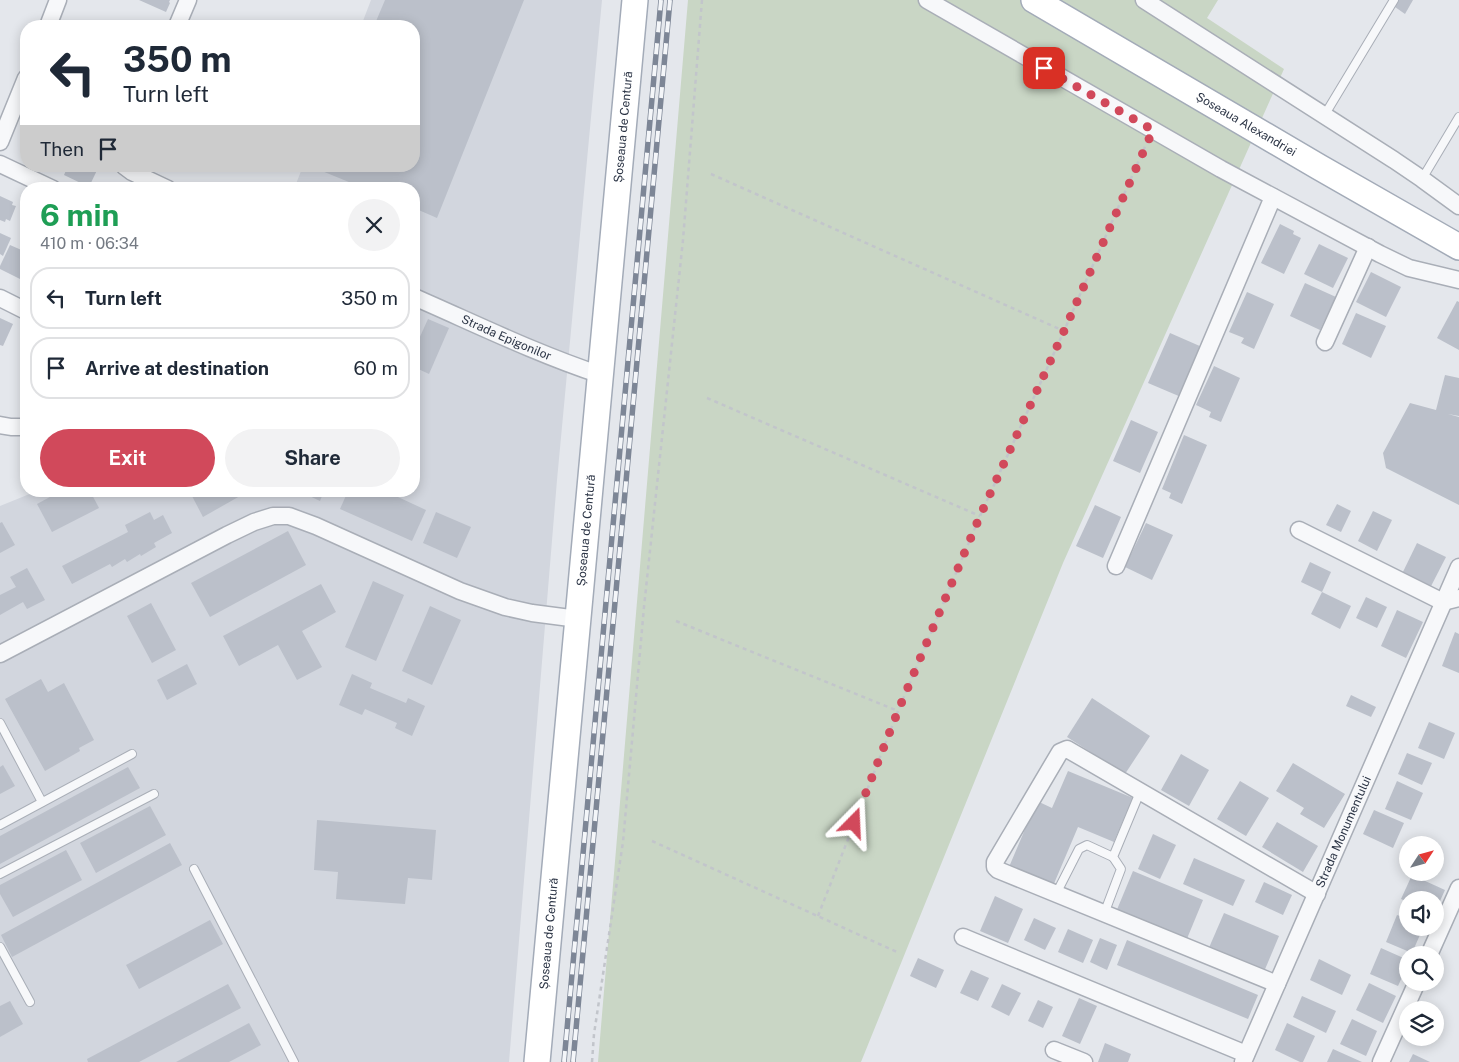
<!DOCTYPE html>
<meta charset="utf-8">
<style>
body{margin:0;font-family:"Public Sans",sans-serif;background:#f2f2f3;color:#1f2937;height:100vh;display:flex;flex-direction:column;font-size:19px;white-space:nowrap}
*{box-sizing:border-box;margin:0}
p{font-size:16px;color:#747a83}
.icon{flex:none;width:28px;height:28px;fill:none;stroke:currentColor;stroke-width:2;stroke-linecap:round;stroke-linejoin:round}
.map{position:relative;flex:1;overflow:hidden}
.details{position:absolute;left:20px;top:182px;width:400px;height:315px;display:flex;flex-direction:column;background:#fff;border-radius:20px;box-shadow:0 2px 12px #0003}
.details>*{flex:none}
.hud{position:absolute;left:20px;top:20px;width:400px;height:152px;border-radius:20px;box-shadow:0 2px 12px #0003;background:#fff;color:#1f2937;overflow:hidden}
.needle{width:32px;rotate:54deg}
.controls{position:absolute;left:1399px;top:836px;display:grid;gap:10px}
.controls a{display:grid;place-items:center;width:45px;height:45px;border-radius:50%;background:#fff;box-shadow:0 2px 12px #0003;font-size:25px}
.pin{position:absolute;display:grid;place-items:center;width:42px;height:42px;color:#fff;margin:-21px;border-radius:10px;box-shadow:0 2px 8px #0006}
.me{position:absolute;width:55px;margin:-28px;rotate:21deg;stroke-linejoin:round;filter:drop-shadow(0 0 4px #0008)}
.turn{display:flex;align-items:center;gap:18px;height:105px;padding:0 20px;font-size:22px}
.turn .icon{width:65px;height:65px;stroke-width:2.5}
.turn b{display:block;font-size:35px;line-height:42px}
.then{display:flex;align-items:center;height:48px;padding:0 20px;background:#0003;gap:10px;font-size:19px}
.round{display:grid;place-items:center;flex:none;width:52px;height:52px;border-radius:26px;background:#f2f2f3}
.head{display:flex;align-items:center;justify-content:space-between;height:85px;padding:0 20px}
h1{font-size:30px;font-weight:700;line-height:38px;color:#1e9e55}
.cta{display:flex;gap:10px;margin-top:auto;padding:10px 20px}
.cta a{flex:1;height:58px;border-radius:30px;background:#d1495b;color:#fff;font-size:20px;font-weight:700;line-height:58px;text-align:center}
.cta a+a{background:#f2f2f3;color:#1f2937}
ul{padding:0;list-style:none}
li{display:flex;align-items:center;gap:15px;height:62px;margin:0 10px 8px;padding:0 10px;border:2px solid #e0e1e3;border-radius:20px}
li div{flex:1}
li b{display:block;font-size:19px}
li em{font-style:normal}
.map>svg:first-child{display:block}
</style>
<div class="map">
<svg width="1459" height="1062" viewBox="0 0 1459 1062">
<rect width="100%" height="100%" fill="#e4e7ec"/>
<polygon fill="#d2d6de" points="371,0 602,0 557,480 509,1062 0,1062 0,506 37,491 414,491 414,189 294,189 303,166 414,166 414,26 361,26"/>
<polygon fill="#c9d6c5" points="688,0 1218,0 1207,18 1284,69 1063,563 861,1062 598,1062"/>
<g fill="#bbc0ca">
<polygon points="139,0 170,0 169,2 170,3 166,12"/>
<polygon points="385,0 524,0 437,218 414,208 414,189 366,189 317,169 319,166 414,166 414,26 374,26"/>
<polygon points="1399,0 1413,0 1405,14 1395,7"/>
<polygon points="68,166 99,166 89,187 64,175"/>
<polygon points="0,196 13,202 12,205 16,206 10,221 6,219 5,222 0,220"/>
<polygon points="1280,224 1294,231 1293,234 1301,238 1284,274 1261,263"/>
<polygon points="0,233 11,238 3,256 0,254"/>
<polygon points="1319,244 1348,258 1333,288 1304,274"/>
<polygon points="10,245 26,252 26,277 24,281 0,269 0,266"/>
<polygon points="1371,272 1401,287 1386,317 1356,302"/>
<polygon points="1305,283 1336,297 1320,330 1290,316"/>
<polygon points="1247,292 1274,304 1254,349 1241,343 1244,338 1229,332"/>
<polygon points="1457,301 1459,302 1459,350 1437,338"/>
<polygon points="1356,313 1386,326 1371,358 1342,344"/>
<polygon points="0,318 13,324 3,346 0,345"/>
<polygon points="428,319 449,328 429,374 414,367 414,350"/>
<polygon points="1170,333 1202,347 1181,397 1148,383"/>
<polygon points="1214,366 1240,378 1221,422 1209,417 1211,412 1196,405"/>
<polygon points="1445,375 1459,378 1459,416 1448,414 1459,417 1459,505 1386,468 1383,453 1410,403 1436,410"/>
<polygon points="1131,420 1158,432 1140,473 1113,461"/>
<polygon points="1184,435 1207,445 1182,504 1169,498 1171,493 1162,489"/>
<polygon points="61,491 90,491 99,508 52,532 37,504"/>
<polygon points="200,491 237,491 240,496 203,517 192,496"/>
<polygon points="299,491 324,491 320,501"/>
<polygon points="348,491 385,491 426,510 412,541 340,509"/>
<polygon points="1337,504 1351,511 1341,532 1326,525"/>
<polygon points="1095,505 1121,517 1103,558 1076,546"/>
<polygon points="1373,511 1392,520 1377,551 1358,541"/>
<polygon points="150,512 154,520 163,515 172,533 154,543 156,547 141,556 140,554 127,562 125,559 112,567 110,564 72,584 62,566 128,532 125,525"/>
<polygon points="436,512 471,527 457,558 423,543"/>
<polygon points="2,522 15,545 0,553 0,523"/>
<polygon points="1146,523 1173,535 1152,580 1125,567"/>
<polygon points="288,531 306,565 210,617 191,583"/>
<polygon points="1417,543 1446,557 1428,592 1400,578"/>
<polygon points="1310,562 1331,572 1322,592 1301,582"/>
<polygon points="27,568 45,600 27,609 23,602 0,615 0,595 16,587 10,577"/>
<polygon points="373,581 404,595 376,661 345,647"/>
<polygon points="321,584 336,612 302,631 322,667 297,680 278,645 239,666 223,636"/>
<polygon points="1322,592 1351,606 1340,629 1311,614"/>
<polygon points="1366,597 1387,607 1377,628 1356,618"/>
<polygon points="151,603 176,650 152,663 127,616"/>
<polygon points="430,606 461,620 432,685 402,671"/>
<polygon points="1397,610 1423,622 1406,658 1381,646"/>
<polygon points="1455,632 1459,634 1459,673 1442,666"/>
<polygon points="187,664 197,684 167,700 157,680"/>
<polygon points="352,674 372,683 370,688 406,703 408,698 425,706 412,736 395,728 397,723 365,709 362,715 339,705"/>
<polygon points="41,679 48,692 64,683 94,740 79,748 80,751 45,771 5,699"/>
<polygon points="1351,695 1376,707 1371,717 1346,706"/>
<polygon points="1092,698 1150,736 1125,774 1067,737"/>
<polygon points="1429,722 1455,733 1444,759 1418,748"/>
<polygon points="1407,753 1432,763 1422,785 1398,774"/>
<polygon points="1181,754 1209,770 1189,806 1161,790"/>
<polygon points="1293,763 1345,794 1324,828 1300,814 1304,808 1276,791"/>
<polygon points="3,765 15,786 0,794 0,767"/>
<polygon points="128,767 140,788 0,864 0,836"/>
<polygon points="1068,771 1133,798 1114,842 1078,827 1053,886 1009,867 1037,801 1052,808"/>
<polygon points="1240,781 1269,798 1246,836 1217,819"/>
<polygon points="1397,781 1423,793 1411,820 1385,809"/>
<polygon points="150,806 166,835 96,873 80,843"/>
<polygon points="1374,810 1404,823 1393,848 1363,834"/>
<polygon points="317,820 436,830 432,880 408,878 405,904 336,899 338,872 314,870"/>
<polygon points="1277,822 1318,846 1303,872 1262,847"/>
<polygon points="1153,834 1176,845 1160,879 1138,869"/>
<polygon points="170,843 182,865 12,957 1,935"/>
<polygon points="66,850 82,880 13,917 0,894 0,885"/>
<polygon points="1194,858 1245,880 1233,906 1183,884"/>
<polygon points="1133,871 1203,900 1186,941 1116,912"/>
<polygon points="1412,875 1445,890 1435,912 1435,900 1408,900 1408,902 1401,899"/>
<polygon points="1264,882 1292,895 1283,915 1255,902"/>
<polygon points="995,896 1023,909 1008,943 980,931"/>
<polygon points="1224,913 1279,936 1263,974 1208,950"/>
<polygon points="1397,915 1408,919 1408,928 1423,928 1412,953 1386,942"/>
<polygon points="1034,918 1056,928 1045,950 1024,940"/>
<polygon points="210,920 223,944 139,989 126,965"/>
<polygon points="1068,929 1093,940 1083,963 1058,952"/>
<polygon points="1100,938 1117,945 1107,970 1090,962"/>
<polygon points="1127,940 1258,995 1248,1019 1117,965"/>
<polygon points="1381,948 1408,960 1408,964 1398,986 1370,974"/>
<polygon points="918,958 944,970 936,988 910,976"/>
<polygon points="1319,959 1351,975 1342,995 1310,980"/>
<polygon points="971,970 989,978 978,1001 960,993"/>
<polygon points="1369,983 1396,996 1383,1023 1356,1010"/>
<polygon points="228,984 241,1008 139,1062 88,1062 87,1059"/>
<polygon points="1002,984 1021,993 1009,1016 991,1007"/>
<polygon points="1302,996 1336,1011 1326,1033 1293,1017"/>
<polygon points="1079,998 1097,1006 1080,1044 1062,1036"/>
<polygon points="1038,1000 1053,1007 1043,1028 1028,1021"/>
<polygon points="10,1001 23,1024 0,1037 0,1006"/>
<polygon points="1352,1019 1377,1031 1366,1056 1340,1044"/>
<polygon points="249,1023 261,1045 229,1062 176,1062"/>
<polygon points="1287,1023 1315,1036 1303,1062 1300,1062 1275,1050"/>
<polygon points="1105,1043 1131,1054 1128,1062 1098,1062"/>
<polygon points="1333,1049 1362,1062 1327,1062"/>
<polygon points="1413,1054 1430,1062 1409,1062"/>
</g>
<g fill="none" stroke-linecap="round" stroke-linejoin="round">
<g stroke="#a9aeb7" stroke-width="10">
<g id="service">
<polyline points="1324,116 1394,0"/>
<polyline points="1422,179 1459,117"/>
<polyline points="0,723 42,802"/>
<polyline points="0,825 132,754"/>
<polyline points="194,869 294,1062"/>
<polyline points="0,874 154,794"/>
<polyline points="1056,894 1079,849 1087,845 1113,857"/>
<polyline points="1104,914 1121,869 1113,857 1140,792"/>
<polyline points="0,947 30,1002"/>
</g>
</g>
<g stroke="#a9aeb7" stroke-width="19">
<g id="minor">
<polyline points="927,0 1221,169 1380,254 1409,268 1459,280"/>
<polyline points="1144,0 1394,160 1422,179 1459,206"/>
<polyline points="48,26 58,0"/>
<polyline points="177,26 188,0"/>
<polyline points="0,142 26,78"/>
<polyline points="0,164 53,189"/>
<polyline points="124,166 132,172 168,189"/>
<path id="s1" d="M414 297C476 324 537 354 601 375"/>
<polyline points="0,298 26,311"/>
<polyline points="1325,342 1368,247"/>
<polyline points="0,425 11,427 26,427"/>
<polyline points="1299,530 1443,602 1459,598"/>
<polyline points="1116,566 1273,197"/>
<polyline points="0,654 227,535 254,522 273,516 289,516 316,526 460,591 505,607 532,613 578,619"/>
<polyline points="963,937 1246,1054"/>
<polyline points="1429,955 1459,888"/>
<polyline points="1277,984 998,870 995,867 995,862 1060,752 1067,749 1317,894"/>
<polyline points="1054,1050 1084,1062"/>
<path id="s2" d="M1243 1062 1459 567"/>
<polyline points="1381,1062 1417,982"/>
</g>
</g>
<g stroke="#a3abb8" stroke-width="28">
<g id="primary">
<path id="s3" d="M1034 0 1319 167 1459 247"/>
<path id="s4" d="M537 1062 635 0"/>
</g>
</g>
<g stroke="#c2c5cb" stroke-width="2.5" stroke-dasharray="4 4" stroke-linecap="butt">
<polyline points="711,174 1064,331"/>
<polyline points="707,398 980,516"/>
<polyline points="676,621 898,711"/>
<polyline points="652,841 897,952"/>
<polyline points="818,916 898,711 980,516 1064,331 1147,142"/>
<polyline points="592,1062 594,1034 623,842 644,607 683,240 702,0"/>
</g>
<use href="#service" stroke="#f7f8fa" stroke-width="8"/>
<use href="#minor" stroke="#f7f8fa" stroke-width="16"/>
<use href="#primary" stroke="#fff" stroke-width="25"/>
<g stroke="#7d8696" stroke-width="5.5">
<g id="rail">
<polyline points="564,1062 661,0"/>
<polyline points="573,1062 670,0"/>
</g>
</g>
<use href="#rail" stroke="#f4f6f9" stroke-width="4" stroke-dasharray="11" stroke-linecap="butt"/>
</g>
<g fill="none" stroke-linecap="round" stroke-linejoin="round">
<polyline stroke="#d1495b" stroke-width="9" stroke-dasharray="0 16.2" points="854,823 898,711 980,516 1064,331 1153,130 1044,68"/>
</g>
<g text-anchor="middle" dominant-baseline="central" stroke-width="4" stroke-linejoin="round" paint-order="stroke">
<g font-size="12" fill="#2b3445" stroke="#f4f6f9">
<text stroke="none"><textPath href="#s3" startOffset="246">Șoseaua Alexandriei</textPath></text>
<text stroke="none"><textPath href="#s4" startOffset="939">Șoseaua de Centură</textPath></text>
<text stroke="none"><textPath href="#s1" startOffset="101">Strada Epigonilor</textPath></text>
<text stroke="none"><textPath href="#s4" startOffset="534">Șoseaua de Centură</textPath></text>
<text stroke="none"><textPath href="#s2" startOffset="251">Strada Monumentului</textPath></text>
<text stroke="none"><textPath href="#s4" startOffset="129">Șoseaua de Centură</textPath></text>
</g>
</g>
</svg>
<div class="controls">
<a><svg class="needle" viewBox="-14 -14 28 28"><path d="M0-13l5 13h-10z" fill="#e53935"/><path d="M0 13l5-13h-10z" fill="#747a83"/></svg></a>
<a><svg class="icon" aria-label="sound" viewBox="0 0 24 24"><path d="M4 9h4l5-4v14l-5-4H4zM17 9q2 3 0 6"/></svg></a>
<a><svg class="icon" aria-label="search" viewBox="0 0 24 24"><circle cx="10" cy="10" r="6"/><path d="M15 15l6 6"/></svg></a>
<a><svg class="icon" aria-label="layers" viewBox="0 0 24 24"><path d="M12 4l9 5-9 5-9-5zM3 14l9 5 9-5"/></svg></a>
</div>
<div class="pin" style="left:1044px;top:68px;background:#d93025"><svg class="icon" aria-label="arrive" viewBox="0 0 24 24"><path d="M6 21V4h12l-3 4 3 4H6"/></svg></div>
<svg class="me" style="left:854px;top:823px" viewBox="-20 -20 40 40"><path d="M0-17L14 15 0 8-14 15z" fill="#d1495b" stroke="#fff" stroke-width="4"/></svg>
<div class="hud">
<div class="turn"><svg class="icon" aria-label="left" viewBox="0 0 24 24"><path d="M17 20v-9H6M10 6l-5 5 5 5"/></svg><div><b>350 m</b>Turn left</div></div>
<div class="then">Then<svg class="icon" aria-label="arrive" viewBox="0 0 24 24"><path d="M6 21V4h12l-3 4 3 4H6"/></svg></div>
</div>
<section class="details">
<div class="head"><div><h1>6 min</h1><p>410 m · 06:34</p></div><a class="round"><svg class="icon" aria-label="close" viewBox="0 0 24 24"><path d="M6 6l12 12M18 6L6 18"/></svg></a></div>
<ul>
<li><svg class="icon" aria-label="left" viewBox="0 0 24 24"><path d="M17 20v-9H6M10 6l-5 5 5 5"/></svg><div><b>Turn left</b></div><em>350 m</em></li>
<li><svg class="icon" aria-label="arrive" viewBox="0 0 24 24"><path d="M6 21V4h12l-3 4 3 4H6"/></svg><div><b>Arrive at destination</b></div><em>60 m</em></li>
</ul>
<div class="cta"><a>Exit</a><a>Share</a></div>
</section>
</div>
